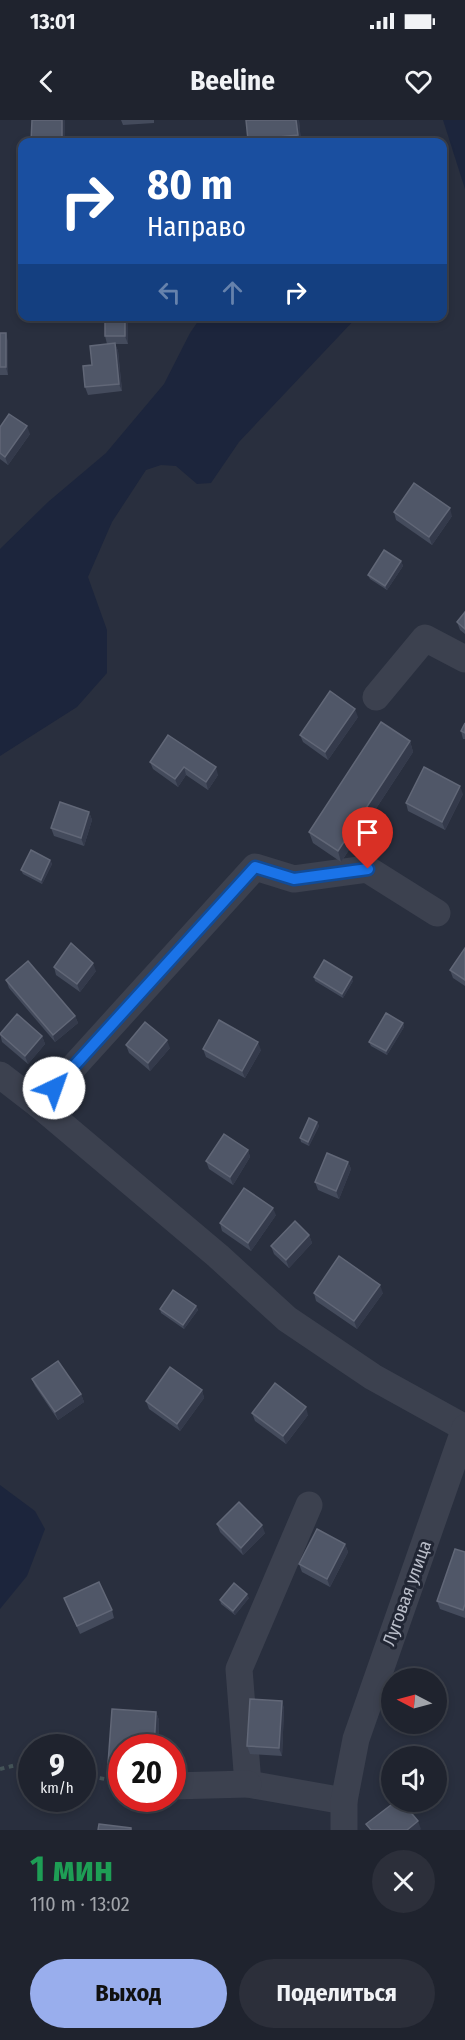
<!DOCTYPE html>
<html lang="ru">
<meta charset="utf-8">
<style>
body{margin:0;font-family:"Fira Sans Condensed",sans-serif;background:#2c2f3a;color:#f1f3f6;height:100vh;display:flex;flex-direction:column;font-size:22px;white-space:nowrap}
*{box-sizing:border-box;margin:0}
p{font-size:20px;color:#a1a4aa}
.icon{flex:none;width:33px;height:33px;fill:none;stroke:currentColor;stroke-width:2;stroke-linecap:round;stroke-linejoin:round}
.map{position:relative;height:1710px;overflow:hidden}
.panel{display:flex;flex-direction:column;background:#1f232e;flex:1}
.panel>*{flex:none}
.top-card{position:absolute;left:18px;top:18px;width:429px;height:183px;border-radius:12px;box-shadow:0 3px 9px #0003,0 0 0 2px #3c404a;background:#1a4fa0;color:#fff;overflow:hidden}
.needle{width:39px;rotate:276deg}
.controls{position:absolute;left:381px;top:1548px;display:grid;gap:12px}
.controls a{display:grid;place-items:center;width:66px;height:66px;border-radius:50%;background:#1f232e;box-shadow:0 3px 9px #0003,0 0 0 2px #3c404a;font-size:30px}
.speed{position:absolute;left:18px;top:1614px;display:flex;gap:12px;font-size:30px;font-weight:700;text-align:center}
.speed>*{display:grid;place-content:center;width:78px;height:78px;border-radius:50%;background:#1f232e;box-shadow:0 3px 9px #0003,0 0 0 2px #3c404a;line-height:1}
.speed small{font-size:15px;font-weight:400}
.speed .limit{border:9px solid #d22;background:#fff;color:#111}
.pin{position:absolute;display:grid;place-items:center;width:51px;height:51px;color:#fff;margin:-62px -26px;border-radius:50% 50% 50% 0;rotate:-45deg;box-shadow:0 0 6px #0007}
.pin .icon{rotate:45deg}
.me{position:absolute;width:66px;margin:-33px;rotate:42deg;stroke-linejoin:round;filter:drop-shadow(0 0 4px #0008)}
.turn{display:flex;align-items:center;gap:21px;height:126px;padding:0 30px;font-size:27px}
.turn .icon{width:78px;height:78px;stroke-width:2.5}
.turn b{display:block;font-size:42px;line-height:51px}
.lanes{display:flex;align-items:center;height:57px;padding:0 30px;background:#0003;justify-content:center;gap:30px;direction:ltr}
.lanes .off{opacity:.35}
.round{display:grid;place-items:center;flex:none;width:63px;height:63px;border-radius:32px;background:#2c2f3a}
.headline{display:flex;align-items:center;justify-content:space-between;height:102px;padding:0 30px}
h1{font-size:36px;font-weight:700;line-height:45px;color:#1e9e55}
.cta{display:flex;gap:12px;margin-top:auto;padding:12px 30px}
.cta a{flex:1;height:69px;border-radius:36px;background:#99aeed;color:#111;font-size:24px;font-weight:700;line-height:69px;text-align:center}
.cta a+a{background:#2c2f3a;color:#f1f3f6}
.status{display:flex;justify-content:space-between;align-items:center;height:42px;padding:0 30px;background:#1f232e;direction:ltr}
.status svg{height:16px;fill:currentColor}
header{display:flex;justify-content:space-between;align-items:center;height:78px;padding:0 30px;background:#1f232e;font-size:27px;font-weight:700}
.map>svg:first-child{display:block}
</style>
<div class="status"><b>13:01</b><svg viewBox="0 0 49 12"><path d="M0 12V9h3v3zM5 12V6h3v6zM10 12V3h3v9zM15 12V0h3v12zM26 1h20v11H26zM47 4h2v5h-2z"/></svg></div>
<header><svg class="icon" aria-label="back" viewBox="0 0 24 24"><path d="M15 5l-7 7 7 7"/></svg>Beeline<svg class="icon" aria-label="heart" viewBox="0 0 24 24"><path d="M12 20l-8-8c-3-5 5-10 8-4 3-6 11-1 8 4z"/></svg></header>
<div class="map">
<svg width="465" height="1710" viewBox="0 0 465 1710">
<rect width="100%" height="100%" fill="#292f3e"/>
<g fill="#1c253c">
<polygon points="443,0 465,0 465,69"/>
<polygon points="201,197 357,197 239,322 211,363 197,364 176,346 161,345 146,350 112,402 88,457 107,510 107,553 77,587 0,636 0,429 48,382 106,333 164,264 190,213"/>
<polygon points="0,1365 35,1391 45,1409 27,1456 0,1489"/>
</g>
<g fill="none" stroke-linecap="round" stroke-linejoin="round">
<g stroke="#445357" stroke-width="4" stroke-dasharray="4.5 4.5" stroke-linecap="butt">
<polyline points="0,1649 16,1645 32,1647"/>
<polyline points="82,1655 122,1662"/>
</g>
<g stroke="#3c414f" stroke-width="27">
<polyline points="376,577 425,518 465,539"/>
<polyline points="0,955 39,985 218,1136 287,1199 373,1257 465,1308"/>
<polyline points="39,985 255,747 294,759 367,749 437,793"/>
<polyline points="309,1385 239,1549 248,1664 344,1681"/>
<polyline points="172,1666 248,1664"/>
<polyline points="344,1710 344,1681 356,1619 465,1308"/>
</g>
</g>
<g fill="#444b5c">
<polygon points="121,0 154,0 154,3 123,5"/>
<polygon points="299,0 301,22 249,22 248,20"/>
<polygon points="128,196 128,224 115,224 118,231 122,271 88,275 85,267 92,245 107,224 105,216"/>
<polygon points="0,213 8,221 8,255 0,255"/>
<polygon points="0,307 30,314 8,345 0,339"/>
<polygon points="394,392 452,396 432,425 396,400"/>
<polygon points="401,441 403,446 387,470 370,459 368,455"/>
<polygon points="465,492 465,514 460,510 457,502"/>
<polygon points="358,597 328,640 303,622 300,615"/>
<polygon points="465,603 465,619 463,619 461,611"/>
<polygon points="168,615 218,655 208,670 186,655 178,667 153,649 150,642"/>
<polygon points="410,621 413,632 341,742 313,723 309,712"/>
<polygon points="463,674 445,710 408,691 406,683"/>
<polygon points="89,692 92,700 84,726 54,716 51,708"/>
<polygon points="50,740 52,744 42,764 23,754 21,750"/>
<polygon points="465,828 465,866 453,858 450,850"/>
<polygon points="54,847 96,851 80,872 56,855"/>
<polygon points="314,857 353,861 343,878 315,861"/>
<polygon points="6,860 75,896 78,903 55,922 9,868"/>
<polygon points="403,903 404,907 387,935 371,926 369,922"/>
<polygon points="0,913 42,916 45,924 28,944 2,922"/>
<polygon points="126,925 170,928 150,951 129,933"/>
<polygon points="203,929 261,930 245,958 206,937"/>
<polygon points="317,1002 319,1006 309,1026 301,1022 300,1018"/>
<polygon points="248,1030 250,1037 233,1065 209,1049 206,1041"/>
<polygon points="348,1042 351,1049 339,1079 318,1070 315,1062"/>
<polygon points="276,1095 251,1131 222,1111 220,1103"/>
<polygon points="309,1115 312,1123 289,1148 274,1134 271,1126"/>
<polygon points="314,1173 383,1173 357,1209 316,1181"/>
<polygon points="196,1186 198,1190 184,1209 161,1193 160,1189"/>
<polygon points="32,1259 81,1274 84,1282 58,1300 35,1266"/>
<polygon points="202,1270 204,1278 180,1311 149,1289 146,1281"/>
<polygon points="252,1293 308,1295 286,1324 255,1301"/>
<polygon points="217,1404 265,1413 243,1435 220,1412"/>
<polygon points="345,1424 348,1432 330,1467 302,1452 299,1444"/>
<polygon points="465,1432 465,1498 440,1489 437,1481"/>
<polygon points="64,1478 112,1490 114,1498 80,1514"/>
<polygon points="249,1478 235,1495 221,1484 220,1480"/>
<polygon points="282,1581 284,1589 282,1636 250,1634 247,1626"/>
<polygon points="112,1589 156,1592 159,1600 158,1628 122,1628 122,1653 111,1652 108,1644"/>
</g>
<g fill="#343a4b">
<rect x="62" y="0" width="3" height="22"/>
<polygon points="296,0 299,0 301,22 298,15"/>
<polygon points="125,196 128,196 128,224 125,216"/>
<polygon points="6,213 8,221 8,255 6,247"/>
<polygon points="115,223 118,231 122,271 119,264"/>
<polygon points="27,306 30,314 8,345 5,337"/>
<polygon points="450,388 452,396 432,425 429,417"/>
<polygon points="401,441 403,446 387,470 385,466"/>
<polygon points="355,589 358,597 328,640 325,632"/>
<polygon points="410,621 413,632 341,742 338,731"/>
<polygon points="184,647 186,655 178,667 175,659"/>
<polygon points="216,647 218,655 208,670 206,662"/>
<polygon points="460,666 463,674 445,710 442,702"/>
<polygon points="89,692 92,700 84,726 81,718"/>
<polygon points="50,740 52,744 42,764 41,760"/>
<polygon points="93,843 96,851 80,872 77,864"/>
<polygon points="352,857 353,861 343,878 342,874"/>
<polygon points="75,896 78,903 55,922 53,915"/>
<polygon points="403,903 404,907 387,935 386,931"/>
<polygon points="42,916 45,924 28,944 25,936"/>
<polygon points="167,920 170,928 150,951 148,943"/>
<polygon points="258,922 261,930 245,958 242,951"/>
<polygon points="317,1002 319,1006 309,1026 308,1022"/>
<polygon points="248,1030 250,1037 233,1065 230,1057"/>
<polygon points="348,1042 351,1049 339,1079 336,1071"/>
<polygon points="273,1088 276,1095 251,1131 248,1123"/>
<polygon points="309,1115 312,1123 289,1148 286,1140"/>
<polygon points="380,1165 383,1173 357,1209 354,1201"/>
<polygon points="196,1186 198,1190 184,1209 183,1205"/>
<polygon points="202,1270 204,1278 180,1311 177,1304"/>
<polygon points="81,1274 84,1282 58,1300 55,1292"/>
<polygon points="306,1287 308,1295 286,1324 283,1316"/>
<polygon points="262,1405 265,1413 243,1435 241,1428"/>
<polygon points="345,1424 348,1432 330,1467 327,1459"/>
<polygon points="247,1474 249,1478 235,1495 233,1491"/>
<polygon points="282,1581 284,1589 282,1636 279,1628"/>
<polygon points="156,1592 159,1600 158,1628 154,1628"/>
<polygon points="418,1701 421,1709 420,1710 407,1710"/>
</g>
<g fill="#505768" stroke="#616777" stroke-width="1.5">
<polygon points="32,0 62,0 62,22 31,22"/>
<polygon points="246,0 296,0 298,15 248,20"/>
<rect x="105" y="196" width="20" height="20"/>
<rect x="0" y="213" width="6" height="34"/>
<polygon points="115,223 119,264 85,267 83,246 92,245 90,226"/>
<polygon points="9,294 27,306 5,337 0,333 0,307"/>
<polygon points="414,363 450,388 429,417 394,392"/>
<polygon points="384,430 401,441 385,466 368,455"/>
<polygon points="465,492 465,509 457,502"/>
<polygon points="330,571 355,589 325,632 300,615"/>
<polygon points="381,602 410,621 338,731 309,712"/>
<polygon points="465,603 465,613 461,611"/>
<polygon points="168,615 216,647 206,662 184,647 175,659 150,642"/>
<polygon points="424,647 460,666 442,702 406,683"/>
<polygon points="60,682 89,692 81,718 51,708"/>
<polygon points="31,730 50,740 41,760 21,750"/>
<polygon points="71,823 93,843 77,864 54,847"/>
<polygon points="465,828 465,860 450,850"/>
<polygon points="324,840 352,857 342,874 314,857"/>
<polygon points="28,841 75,896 53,915 6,860"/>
<polygon points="386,893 403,903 386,931 369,922"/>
<polygon points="17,894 42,916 25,936 0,914"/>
<polygon points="219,900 258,922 242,951 203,929"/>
<polygon points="145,902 167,920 148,943 126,925"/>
<polygon points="309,998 317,1002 308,1022 300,1018"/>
<polygon points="224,1014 248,1030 230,1057 206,1041"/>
<polygon points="327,1033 348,1042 336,1071 315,1062"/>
<polygon points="244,1068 273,1088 248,1123 220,1103"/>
<polygon points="295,1101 309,1115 286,1140 271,1126"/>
<polygon points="339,1136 380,1165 354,1201 314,1173"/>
<polygon points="173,1170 196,1186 183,1205 160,1189"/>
<polygon points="58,1241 81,1274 55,1292 32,1259"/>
<polygon points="170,1247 202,1270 177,1304 146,1281"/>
<polygon points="275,1263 306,1287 283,1316 252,1293"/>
<polygon points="239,1382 262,1405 241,1428 217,1404"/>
<polygon points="317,1409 345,1424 327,1459 299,1444"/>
<polygon points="455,1429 465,1432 465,1484 463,1490 437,1481"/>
<polygon points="99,1462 112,1490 77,1506 64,1478"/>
<polygon points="234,1463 247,1474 233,1491 220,1480"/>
<polygon points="250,1579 282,1581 279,1628 247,1626"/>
<polygon points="112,1589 156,1592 154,1628 122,1628 122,1645 108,1644"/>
<polygon points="395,1682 402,1682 418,1701 407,1710 371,1710 366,1704"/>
<polygon points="99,1704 131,1708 131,1710 98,1710"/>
</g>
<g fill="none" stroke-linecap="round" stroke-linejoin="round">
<g stroke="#114b97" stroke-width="15">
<polyline id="route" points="54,968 255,747 294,759 368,749"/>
</g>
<use href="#route" stroke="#1a73e8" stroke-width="10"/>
</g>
<g text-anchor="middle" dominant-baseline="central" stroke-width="6" stroke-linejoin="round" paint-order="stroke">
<g font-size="18" fill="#b9bdc9" stroke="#212634">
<text transform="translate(407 1473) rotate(-70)">Луговая улица</text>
</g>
</g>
</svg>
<div class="controls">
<a><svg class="needle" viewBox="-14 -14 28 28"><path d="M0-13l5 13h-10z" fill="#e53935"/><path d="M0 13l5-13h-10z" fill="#a1a4aa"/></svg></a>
<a><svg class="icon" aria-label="sound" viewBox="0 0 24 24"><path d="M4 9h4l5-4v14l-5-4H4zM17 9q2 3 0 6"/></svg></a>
</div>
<div class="speed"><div>9<small>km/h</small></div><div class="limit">20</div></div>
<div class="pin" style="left:368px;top:749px;background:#d93025"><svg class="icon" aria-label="arrive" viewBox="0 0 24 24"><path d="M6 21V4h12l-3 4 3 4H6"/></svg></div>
<svg class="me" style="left:54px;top:968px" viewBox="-20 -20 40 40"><circle r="19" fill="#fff"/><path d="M0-13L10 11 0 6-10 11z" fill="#1a73e8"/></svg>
<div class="top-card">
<div class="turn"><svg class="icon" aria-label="right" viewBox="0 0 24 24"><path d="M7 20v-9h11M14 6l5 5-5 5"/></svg><div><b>80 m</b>Направо</div></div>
<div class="lanes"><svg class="icon off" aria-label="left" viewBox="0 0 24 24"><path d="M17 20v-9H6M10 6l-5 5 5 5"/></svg><svg class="icon off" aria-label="ahead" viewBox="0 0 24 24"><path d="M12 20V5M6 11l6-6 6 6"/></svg><svg class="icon" aria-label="right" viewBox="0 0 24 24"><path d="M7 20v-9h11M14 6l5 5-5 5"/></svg></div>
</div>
</div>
<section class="panel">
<div class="headline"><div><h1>1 мин</h1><p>110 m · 13:02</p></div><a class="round"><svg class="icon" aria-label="close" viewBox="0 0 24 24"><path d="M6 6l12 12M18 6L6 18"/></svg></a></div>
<div class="cta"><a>Выход</a><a>Поделиться</a></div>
</section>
